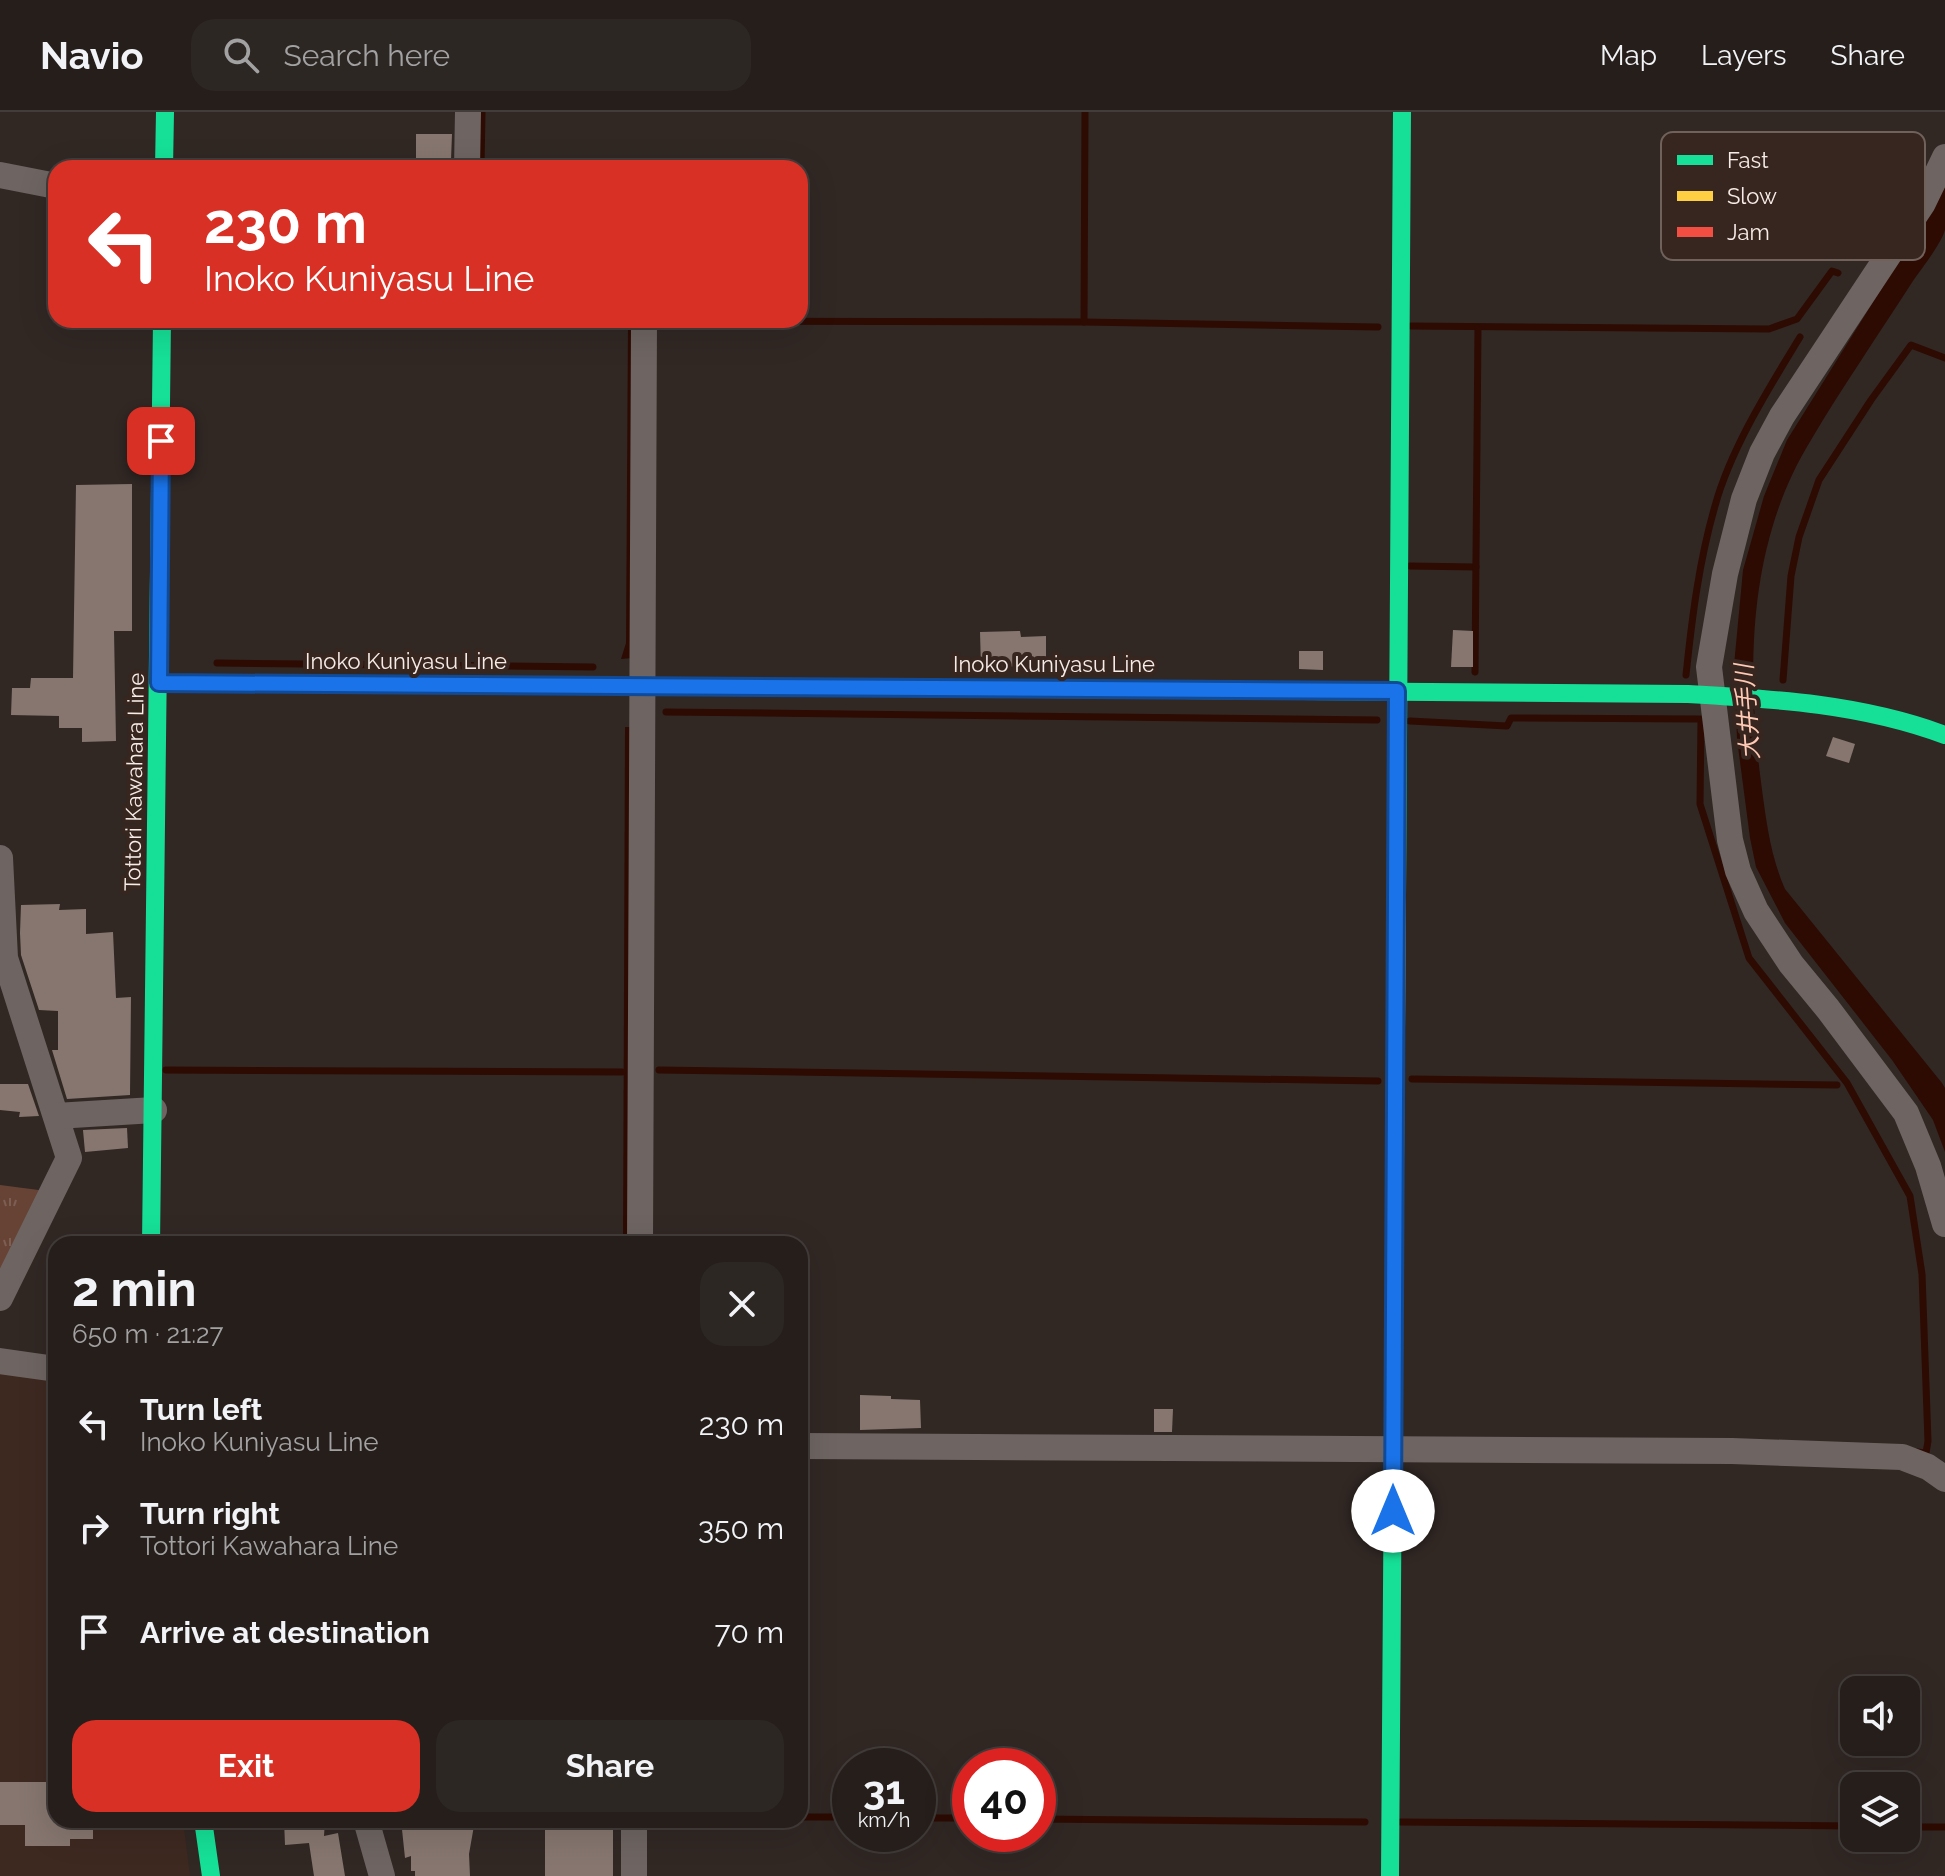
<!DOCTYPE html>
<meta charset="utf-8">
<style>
body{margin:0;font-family:Raleway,"Noto Sans JP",sans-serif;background:#2d2724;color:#f1f3f6;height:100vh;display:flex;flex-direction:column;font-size:30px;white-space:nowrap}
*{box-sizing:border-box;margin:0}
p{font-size:26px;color:#a3a2a3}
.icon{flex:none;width:44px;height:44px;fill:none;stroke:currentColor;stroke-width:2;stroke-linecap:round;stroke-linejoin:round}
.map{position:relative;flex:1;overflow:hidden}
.panel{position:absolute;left:48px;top:1124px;width:760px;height:592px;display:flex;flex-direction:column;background:#251e1b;border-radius:24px;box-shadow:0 8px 32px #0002,0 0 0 2px #423c3a}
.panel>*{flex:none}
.banner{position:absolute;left:48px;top:48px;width:760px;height:168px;border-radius:24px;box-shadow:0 8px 32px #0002,0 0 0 2px #423c3a;background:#d93025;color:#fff;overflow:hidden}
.tools{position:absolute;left:1840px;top:1564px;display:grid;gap:16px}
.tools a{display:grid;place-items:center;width:80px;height:80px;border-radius:16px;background:#251e1b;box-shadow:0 8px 32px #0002,0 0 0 2px #423c3a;font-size:40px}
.speed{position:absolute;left:832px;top:1636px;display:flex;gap:16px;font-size:40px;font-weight:700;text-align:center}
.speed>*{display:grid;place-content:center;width:104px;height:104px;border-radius:50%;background:#251e1b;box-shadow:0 8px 32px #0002,0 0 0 2px #423c3a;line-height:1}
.speed small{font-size:20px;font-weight:400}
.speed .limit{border:12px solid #d22;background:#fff;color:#111}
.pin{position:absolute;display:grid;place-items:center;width:68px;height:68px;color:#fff;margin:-34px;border-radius:16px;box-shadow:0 4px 12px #0006}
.me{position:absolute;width:88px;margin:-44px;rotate:0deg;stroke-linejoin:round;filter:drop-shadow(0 0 6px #0008)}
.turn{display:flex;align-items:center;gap:28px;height:168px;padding:0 24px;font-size:36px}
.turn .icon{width:104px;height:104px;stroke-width:2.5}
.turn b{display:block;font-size:56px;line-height:68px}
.round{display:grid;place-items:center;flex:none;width:84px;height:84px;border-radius:24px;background:#2d2724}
.summary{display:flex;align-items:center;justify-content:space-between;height:136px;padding:0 24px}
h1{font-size:48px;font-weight:700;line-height:60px}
.button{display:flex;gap:16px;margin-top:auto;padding:16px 24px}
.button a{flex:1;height:92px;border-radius:24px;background:#d93025;color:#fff;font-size:32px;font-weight:700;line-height:92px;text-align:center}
.button a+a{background:#2d2724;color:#f1f3f6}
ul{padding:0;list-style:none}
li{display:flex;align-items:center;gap:24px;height:104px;padding:0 24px}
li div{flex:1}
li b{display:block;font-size:30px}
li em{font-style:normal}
header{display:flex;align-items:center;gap:48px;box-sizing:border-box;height:112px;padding:0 40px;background:#251e1b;border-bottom:2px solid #423c3a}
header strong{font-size:38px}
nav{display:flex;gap:44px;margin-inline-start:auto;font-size:28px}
.search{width:560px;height:72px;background:#2d2724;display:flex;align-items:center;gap:20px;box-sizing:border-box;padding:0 28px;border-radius:24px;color:#a3a2a3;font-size:30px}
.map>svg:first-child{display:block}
</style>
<header>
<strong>Navio</strong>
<div class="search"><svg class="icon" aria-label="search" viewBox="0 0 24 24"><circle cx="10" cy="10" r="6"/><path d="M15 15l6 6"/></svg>Search here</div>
<nav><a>Map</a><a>Layers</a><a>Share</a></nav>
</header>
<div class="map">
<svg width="1945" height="1764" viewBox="0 0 1945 1764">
<defs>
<pattern id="park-tufts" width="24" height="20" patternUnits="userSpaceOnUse" patternTransform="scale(2)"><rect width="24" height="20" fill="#664335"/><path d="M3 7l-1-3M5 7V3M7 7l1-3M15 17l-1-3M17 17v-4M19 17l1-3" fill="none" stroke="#7d5e52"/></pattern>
</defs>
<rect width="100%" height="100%" fill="#312824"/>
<polygon fill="#3e2921" points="0,1261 56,1270 56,1708 183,1708 190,1764 0,1764"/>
<polygon fill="url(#park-tufts)" points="0,1073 46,1079 0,1170"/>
<g fill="#2d0b03">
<path d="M1945 75C1945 88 1945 105 1945 118 1941 132 1922 156 1913 169 1879 222 1843 274 1811 328 1748 430 1746 555 1761 670 1766 707 1770 743 1785 777L1942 971 1945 976V1040L1933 1008 1892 948 1785 811 1756 755 1750 726 1737 627 1734 553 1743 458 1764 384 1787 328Z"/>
<polygon points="635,208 633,546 621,547 626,531 628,212 476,209 457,212 187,214 186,209"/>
<polygon points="625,615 632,615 630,1132 623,1132"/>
</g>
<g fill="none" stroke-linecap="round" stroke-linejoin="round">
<g stroke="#2d0b03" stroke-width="7">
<polyline points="481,56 482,0"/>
<polyline points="661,209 1084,210 1378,215"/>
<polyline points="1084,210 1085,0"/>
<polyline points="1411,214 1769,217 1797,207 1832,159 1838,161"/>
<polyline points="1410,454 1476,455"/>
<polyline points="217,551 593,555"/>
<polyline points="1475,560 1478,216"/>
<path d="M1686 563C1692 506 1699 449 1715 394 1731 336 1769 276 1800 225"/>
<polyline points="1783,568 1791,464 1799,425 1819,368 1871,288 1911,233 1945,246"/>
<polyline points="666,600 1377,608"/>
<polyline points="1701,607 1700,692 1749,846 1847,971 1910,1084 1922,1162 1928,1329 1926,1341 1917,1340"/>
<polyline points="1410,609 1507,614 1511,606 1698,607"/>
<polyline points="166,958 622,960"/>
<polyline points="659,958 1378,969"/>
<polyline points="1412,967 1837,973"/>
<polyline points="800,1705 850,1705"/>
<polyline points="918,1706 970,1706"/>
<polyline points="1038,1707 1365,1710"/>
<polyline points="1401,1710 1854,1714"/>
<polyline points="1906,1715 1945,1715"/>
</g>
</g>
<g fill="#86766f">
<polygon points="416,22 452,22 451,48 447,48 447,56 416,56"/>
<polygon points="132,372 132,519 114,519 116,629 82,630 82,616 59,616 59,604 11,603 12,576 30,576 31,566 73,566 76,373"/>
<polygon points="1453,518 1473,519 1473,555 1451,555"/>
<polygon points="1020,519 1021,525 1046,524 1046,554 981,555 980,520"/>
<polygon points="1299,539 1323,539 1323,558 1299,557"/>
<polygon points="1833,625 1855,632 1849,651 1826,644"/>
<polygon points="60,792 59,798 86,797 86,822 113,820 116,886 131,885 130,983 67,987 52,938 58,938 58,899 39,898 21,843 20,821 21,793"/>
<polygon points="0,972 28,972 39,1004 19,1005 20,1000 0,998"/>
<polygon points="127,1016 128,1036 85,1040 83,1018"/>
<polygon points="860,1283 891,1284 891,1287 920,1288 921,1316 860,1318"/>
<polygon points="1154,1297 1173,1297 1172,1320 1154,1320"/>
<polygon points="0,1670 56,1670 56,1708 93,1708 93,1727 70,1727 70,1734 25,1734 25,1713 0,1713"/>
<polygon points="284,1708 325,1708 324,1724 338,1721 345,1764 314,1764 309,1731 285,1733"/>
<polygon points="401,1708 475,1708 469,1742 470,1764 415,1764 415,1759 411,1759 411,1744 405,1746"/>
<polygon points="590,1708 613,1708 613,1764 545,1764 545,1716 590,1718"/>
</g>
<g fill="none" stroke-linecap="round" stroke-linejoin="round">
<g stroke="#6e6562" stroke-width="26">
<polyline points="1945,45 1923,91 1782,304 1762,341 1744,387 1725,462 1709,555 1730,728 1738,759 1756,799 1791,852 1828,897 1906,1001 1928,1054 1945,1112"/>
<polyline points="467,56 468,0"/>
<polyline points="0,63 56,74"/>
<polyline points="0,746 5,846 69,1046 0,1186"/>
<polyline points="56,1004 154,998"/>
<polyline points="640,1132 644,208"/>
<polyline points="0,1249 56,1257"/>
<polyline points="800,1334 1732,1339 1902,1345 1928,1355 1945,1367"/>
<polyline points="366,1708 382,1764"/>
<polyline points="634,1764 634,1708"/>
</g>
<g stroke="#16e098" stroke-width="18">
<polyline points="164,56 165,0"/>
<polyline points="159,571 901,576"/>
<path d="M1182 578 1688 582C1776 587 1862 592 1945 623"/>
<polyline points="1397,785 1402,0"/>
<polyline points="151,1132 162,208"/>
<polyline points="203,1708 211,1764"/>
<polyline points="1390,1764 1395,1048"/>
</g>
<polyline stroke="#ffcf43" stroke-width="18" points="1395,1048 1397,785"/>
<polyline stroke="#f24e42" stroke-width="18" points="901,576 1182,578"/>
</g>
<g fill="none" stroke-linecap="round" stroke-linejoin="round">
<g stroke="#114b97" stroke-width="20">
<polyline id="route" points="161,329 159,571 1397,579 1393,1399"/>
</g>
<use href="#route" stroke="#1a73e8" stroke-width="14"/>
</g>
<g text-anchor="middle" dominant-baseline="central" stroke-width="8" stroke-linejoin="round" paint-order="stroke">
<g font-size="22" fill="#f8ece8" stroke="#36261f">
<text x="406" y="549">Inoko Kuniyasu Line</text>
<text x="1054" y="552">Inoko Kuniyasu Line</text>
<text transform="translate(134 670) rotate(-89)">Tottori Kawahara Line</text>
</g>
<g font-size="24" font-style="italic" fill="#ffcab5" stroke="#36261f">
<text transform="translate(1747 600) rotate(-94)">大井手川</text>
</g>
</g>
<rect x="1661" y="20" width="264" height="128" rx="12" fill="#36261f" stroke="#70615b" stroke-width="2"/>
<rect x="1677" y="43" width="36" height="10" fill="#16e098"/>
<rect x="1677" y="79" width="36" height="10" fill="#ffcf43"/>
<rect x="1677" y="115" width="36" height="10" fill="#f24e42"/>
<g font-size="22" fill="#f8ece8">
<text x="1727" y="56">Fast</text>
<text x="1727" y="92">Slow</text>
<text x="1727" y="128">Jam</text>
</g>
</svg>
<div class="tools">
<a><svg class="icon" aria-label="sound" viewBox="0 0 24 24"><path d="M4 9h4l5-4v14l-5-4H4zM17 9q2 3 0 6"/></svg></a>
<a><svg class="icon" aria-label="layers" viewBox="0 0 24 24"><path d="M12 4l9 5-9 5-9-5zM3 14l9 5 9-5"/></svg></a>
</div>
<div class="speed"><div>31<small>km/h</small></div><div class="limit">40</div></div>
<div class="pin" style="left:161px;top:329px;background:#d93025"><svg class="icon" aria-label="arrive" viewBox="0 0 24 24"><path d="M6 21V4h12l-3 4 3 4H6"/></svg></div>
<svg class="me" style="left:1393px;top:1399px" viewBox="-20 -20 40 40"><circle r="19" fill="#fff"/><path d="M0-13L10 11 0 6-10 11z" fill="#1a73e8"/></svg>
<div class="banner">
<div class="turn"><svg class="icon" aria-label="left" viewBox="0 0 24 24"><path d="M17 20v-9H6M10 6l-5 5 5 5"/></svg><div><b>230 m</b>Inoko Kuniyasu Line</div></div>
</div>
<section class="panel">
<div class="summary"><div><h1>2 min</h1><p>650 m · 21:27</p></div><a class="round"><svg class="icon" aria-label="close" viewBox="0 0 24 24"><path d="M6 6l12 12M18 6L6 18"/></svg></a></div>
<ul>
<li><svg class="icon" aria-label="left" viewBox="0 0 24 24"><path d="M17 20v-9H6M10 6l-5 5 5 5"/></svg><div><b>Turn left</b><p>Inoko Kuniyasu Line</p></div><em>230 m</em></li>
<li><svg class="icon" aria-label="right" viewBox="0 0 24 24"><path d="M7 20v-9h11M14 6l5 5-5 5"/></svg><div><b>Turn right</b><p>Tottori Kawahara Line</p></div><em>350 m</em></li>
<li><svg class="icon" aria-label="arrive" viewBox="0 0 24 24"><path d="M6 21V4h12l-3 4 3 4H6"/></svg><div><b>Arrive at destination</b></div><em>70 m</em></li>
</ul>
<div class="button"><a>Exit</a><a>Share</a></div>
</section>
</div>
